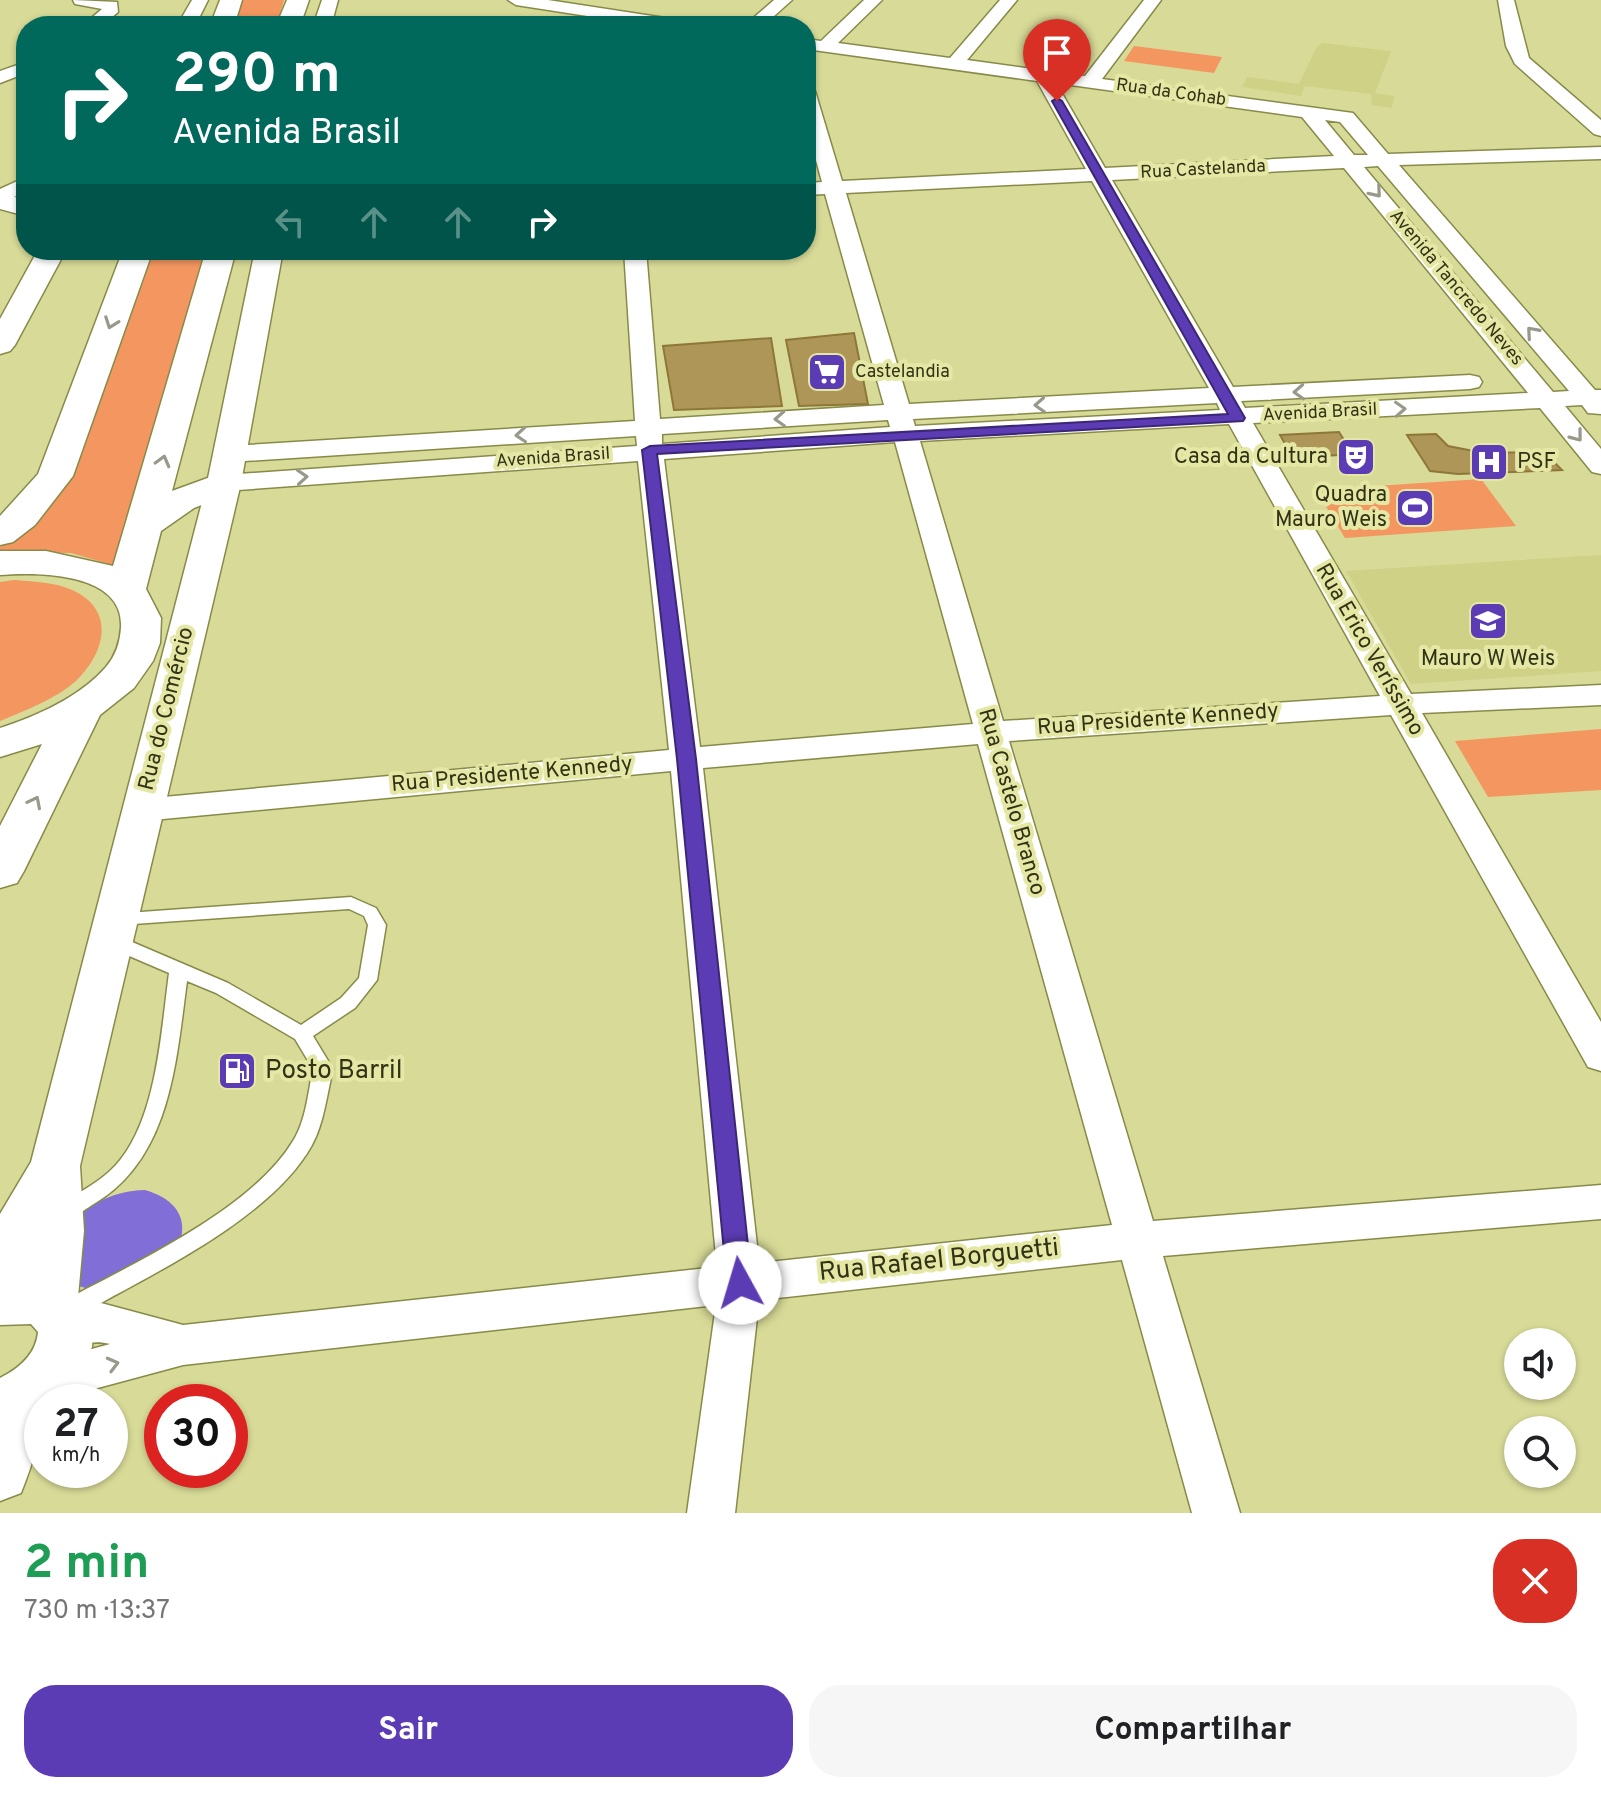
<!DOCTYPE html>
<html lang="pt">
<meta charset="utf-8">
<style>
body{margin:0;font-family:Overpass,sans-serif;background:#f6f6f6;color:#202124;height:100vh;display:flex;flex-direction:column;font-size:30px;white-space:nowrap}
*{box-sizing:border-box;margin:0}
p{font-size:26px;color:#757577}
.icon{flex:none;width:44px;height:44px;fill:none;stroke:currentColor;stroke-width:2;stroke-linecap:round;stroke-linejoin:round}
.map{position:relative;height:1513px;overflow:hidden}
.panel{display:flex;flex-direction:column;background:#fff;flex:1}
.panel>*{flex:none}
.hud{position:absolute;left:16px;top:16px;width:800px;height:244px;border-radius:32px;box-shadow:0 2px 6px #0004;background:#00695c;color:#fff;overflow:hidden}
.controls{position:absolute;left:1504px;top:1328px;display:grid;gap:16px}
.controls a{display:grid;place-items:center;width:72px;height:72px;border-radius:50%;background:#fff;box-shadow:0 2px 6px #0004;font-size:40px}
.speed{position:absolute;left:24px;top:1384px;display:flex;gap:16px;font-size:40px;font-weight:700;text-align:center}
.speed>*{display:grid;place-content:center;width:104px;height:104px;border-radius:50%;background:#fff;box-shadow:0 2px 6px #0004;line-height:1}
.speed small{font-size:20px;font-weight:400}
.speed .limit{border:12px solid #d22;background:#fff;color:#111}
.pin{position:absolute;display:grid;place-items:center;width:68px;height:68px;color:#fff;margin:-82px -34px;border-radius:50% 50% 50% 0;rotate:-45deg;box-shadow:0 0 8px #0007}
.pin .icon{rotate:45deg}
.me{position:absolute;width:88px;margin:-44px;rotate:354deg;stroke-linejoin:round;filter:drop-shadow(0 0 6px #0008)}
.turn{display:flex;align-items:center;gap:28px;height:168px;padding:0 24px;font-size:36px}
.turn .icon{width:104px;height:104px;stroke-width:2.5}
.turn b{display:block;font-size:56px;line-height:68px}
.lanes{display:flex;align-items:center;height:76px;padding:0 24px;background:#0003;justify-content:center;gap:40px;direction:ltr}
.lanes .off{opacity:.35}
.round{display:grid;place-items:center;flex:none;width:84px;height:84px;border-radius:32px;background:#f6f6f6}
.head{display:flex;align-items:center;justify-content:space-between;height:136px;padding:0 24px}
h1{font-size:48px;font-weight:700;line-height:60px;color:#1e9e55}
.cta{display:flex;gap:16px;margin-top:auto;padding:16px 24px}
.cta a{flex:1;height:92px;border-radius:32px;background:#5c3cb4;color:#fff;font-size:32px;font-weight:700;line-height:92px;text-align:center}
.cta a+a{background:#f6f6f6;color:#202124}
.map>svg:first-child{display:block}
</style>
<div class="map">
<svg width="1601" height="1513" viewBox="0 0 1601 1513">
<rect width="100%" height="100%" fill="#d8da97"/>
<g fill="#cfd186">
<polygon points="1322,43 1391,51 1375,93 1394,96 1392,108 1372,105 1371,94 1305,86 1301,96 1242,87 1247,77 1299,84 1316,48"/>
<polygon points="1601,555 1601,671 1411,684 1346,571"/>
</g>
<g fill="#f49660">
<polygon points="242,0 284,0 276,26 233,26"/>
<polygon points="1134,46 1222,57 1214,73 1124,61"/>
<path d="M149 250H205L143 470 123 568 71 553 0 552V547C31 527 52 510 69 477Z"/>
<polygon points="1481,479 1516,526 1345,538 1316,490"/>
<path d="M14 580C36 582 60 582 80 594 116 617 102 656 76 681 54 700 26 710 0 721V582Z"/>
<polygon points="1601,729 1601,790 1488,797 1455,741"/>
</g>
<path fill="#826ed7" d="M145 1190C232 1215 149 1318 74 1284L72 1222C94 1201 115 1191 145 1190Z"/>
<g fill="#ae9658" stroke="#8e7739" stroke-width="2">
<polygon points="854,333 868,404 799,406 786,340"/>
<polygon points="771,338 782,406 674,410 663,346"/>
<polygon points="1339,432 1353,454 1293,458 1280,435"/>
<polygon points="1436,434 1448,446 1484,453 1544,452 1562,470 1458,474 1430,471 1407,435"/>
</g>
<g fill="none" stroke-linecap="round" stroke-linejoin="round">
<g stroke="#888a49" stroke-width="3">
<path id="service" d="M351 897 376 908 386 925 377 980 355 1008 313 1036 333 1069C327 1094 324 1123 312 1145 270 1221 145 1277 72 1319L64 1322 56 1319 53 1312 56 1305C128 1266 251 1211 293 1141 306 1121 308 1092 313 1069L295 1039 216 993 187 981C176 1062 171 1160 92 1205 81 1212 71 1221 59 1216L56 1210 59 1204C78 1193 99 1183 115 1166 157 1121 161 1031 169 973L106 946 103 941 106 936H118L228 983 301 1025 341 998 359 978 368 925 364 916 349 909 119 925 113 924 110 919 113 914Z"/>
</g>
<g stroke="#888a49" stroke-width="3">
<g id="minor">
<polygon points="73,0 117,2 118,12 102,26 82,26 102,9 75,4"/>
<polygon points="192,0 208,0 195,26 177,26"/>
<polygon points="322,0 338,0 331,26 313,26"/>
<polygon points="508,0 548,0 685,21 694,26 652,26 516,5"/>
<polygon points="774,0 792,0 763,26 744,26"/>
<path d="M864 0H882L838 43 950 58 1000 0H1017L967 60 1085 76 1144 0H1161L1102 79 1353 113 1388 154 1601 147V159L1399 165 1595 390H1601V414L1588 413 1582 405 1565 406 1601 449V474L1592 472 1540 408 1253 423 1411 694 1601 685V705L1422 713 1601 1022V1071L1588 1067 1391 715 1009 741 1153 1221 1601 1185V1219L1163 1256 1240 1513H1192L1122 1260 759 1300 735 1513H687L716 1305 183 1365 42 1403 26 1397 20 1382 26 1367 110 1344C89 1338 73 1350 51 1342L44 1328 51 1314 101 1303 183 1325 717 1267 671 771 142 821 130 818 125 810 130 802 142 799 669 750 638 461 224 491 215 489 211 483 215 477 224 475 637 446 636 436 230 462 221 459 217 454 221 449 230 446 635 421 624 250H646L660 419 884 405 825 194 806 195V183L822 182 806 124V85L815 91 842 181 1086 169 1037 81 806 49V39L821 41ZM1056 83 1302 117 1334 156 1105 168ZM1325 120 1340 122 1368 155H1354ZM1378 166 1569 391 1553 392 1364 167ZM1344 168 1528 393 1245 408 1241 401 1470 389 1479 387 1482 382 1479 377 1470 375 1233 387 1112 180ZM1092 181 1209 388 909 404 846 193ZM1217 403 1220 410 915 426 913 419ZM888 420 890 427 662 444V434ZM1229 424 1380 696 1003 721 920 441ZM895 442 973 724 700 747 664 459ZM978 744 1112 1225 759 1263 703 768Z"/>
<polygon points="1498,0 1514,0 1529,58 1601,120 1601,136 1594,134 1515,64 1506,46"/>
<polygon points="26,62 26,73 0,83 0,71"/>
<polygon points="26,177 26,191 0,204 0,189"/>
</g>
</g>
<g stroke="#888a49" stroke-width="3">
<g id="tertiary">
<polygon points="0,193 26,200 26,216 0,209"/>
<polygon points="38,250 66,250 15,345 10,351 0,354 0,319"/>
<path d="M255 250H283L241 483 80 1166 84 1231 78 1297 93 1332 92 1347 77 1381 60 1402H42C42 1434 33 1463 21 1493L0 1501V1378C20 1368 36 1354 38 1332L31 1324 0 1325V1214L31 1162 207 483Z"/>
</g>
</g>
<g stroke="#888a49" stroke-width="3">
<g id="trunk">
<polygon points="220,0 242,0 234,26 210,26"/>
<polygon points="287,0 309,0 300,26 276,26"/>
<polygon points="123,250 153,250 73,476 35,525 13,542 0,545 0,516 38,474"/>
<path d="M206 250H236L172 491 224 472 237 475 242 483 237 491 194 508 161 531 146 589 161 618 160 643 153 661 134 688 100 715 24 871 17 883 0 888V826L42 744 0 757V728C37 716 80 697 106 667 116 655 120 643 121 627 124 572 37 572 0 575V551H46L113 566Z"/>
</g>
</g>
<use href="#service" fill="#fff" fill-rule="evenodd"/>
<use href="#minor" fill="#fff" fill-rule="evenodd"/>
<use href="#tertiary" fill="#fff" fill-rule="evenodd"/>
<use href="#trunk" fill="#fff" fill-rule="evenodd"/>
</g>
<defs><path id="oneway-chevron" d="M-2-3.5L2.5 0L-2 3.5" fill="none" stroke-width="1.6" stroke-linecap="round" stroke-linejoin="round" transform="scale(2)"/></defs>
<g stroke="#98988b">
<use href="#oneway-chevron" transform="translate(1376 192) rotate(50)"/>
<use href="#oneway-chevron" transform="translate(111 323) rotate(110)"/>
<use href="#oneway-chevron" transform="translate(1532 332) rotate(-131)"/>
<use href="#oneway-chevron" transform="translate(1299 392) rotate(177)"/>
<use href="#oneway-chevron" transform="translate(1040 405) rotate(177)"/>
<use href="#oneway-chevron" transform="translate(1400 409) rotate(-3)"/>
<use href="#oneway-chevron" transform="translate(780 419) rotate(177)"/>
<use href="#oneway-chevron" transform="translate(521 435) rotate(176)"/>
<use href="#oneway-chevron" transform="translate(1577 436) rotate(52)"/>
<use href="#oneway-chevron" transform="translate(163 461) rotate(-75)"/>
<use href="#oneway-chevron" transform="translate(302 477) rotate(-4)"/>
<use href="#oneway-chevron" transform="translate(35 802) rotate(-63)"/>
<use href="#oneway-chevron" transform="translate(113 1364) rotate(-15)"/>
</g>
<polygon fill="#5c3cb4" stroke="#3c2775" stroke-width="2" points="1057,98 1062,101 1245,418 1243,421 657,454 696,759 752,1283 748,1290 740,1293 731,1290 727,1283 677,759 642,450 650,446 1228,414 1052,101"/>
<defs>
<g id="supermarket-square" transform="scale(2)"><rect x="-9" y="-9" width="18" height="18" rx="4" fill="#5c3cb4" stroke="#e5e7a4"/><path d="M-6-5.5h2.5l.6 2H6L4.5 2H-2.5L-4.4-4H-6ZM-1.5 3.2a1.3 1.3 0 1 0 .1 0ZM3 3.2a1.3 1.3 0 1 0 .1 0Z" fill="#fff"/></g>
<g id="theatre-square" transform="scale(2)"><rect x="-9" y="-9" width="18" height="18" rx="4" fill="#5c3cb4" stroke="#e5e7a4"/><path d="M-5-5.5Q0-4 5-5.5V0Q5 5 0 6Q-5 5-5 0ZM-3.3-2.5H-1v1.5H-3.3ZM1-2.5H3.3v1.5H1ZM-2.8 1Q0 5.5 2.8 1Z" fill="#fff"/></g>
<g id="hospital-square" transform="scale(2)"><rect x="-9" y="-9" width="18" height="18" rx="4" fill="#5c3cb4" stroke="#e5e7a4"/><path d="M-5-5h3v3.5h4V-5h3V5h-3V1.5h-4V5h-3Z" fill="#fff"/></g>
<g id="stadium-square" transform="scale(2)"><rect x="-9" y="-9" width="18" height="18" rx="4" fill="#5c3cb4" stroke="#e5e7a4"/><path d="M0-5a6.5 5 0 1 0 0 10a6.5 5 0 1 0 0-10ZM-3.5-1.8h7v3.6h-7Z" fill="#fff"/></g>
<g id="school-square" transform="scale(2)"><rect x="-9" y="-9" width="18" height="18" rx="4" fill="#5c3cb4" stroke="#e5e7a4"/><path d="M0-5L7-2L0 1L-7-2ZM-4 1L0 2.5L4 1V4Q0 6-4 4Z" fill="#fff"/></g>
<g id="fuel-square" transform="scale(2)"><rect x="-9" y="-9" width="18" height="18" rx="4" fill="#5c3cb4" stroke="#e5e7a4"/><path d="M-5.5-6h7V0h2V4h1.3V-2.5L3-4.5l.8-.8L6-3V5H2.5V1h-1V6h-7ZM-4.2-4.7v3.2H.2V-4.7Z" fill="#fff"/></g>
</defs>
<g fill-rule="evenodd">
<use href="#supermarket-square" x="827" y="372"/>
<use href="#theatre-square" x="1356" y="457"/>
<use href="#hospital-square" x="1489" y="462"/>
<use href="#stadium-square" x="1415" y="508"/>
<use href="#school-square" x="1488" y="621"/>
<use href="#fuel-square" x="237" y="1071"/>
</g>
<g text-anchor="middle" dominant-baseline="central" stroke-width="8" stroke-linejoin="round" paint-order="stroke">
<g font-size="18" fill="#323217" stroke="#e5e7a4">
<text transform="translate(1171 93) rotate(8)">Rua da Cohab</text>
<text transform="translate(1203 170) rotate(-3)">Rua Castelanda</text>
<text transform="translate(1456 288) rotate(50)">Avenida Tancredo Neves</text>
<text transform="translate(1320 413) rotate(-3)">Avenida Brasil</text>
<text transform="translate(553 458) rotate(-4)">Avenida Brasil</text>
</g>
<g font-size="18" fill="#323217" stroke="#e5e7a4" text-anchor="start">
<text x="855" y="372">Castelandia</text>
</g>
<g font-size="22" fill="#323217" stroke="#e5e7a4" text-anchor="end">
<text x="1328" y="457">Casa da Cultura</text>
<text x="1517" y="462" text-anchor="start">PSF</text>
<text x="1387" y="495">Quadra<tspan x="1387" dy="25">Mauro Weis</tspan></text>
<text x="1488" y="659" text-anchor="middle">Mauro W Weis</text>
</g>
<g font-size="22" fill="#323217" stroke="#e5e7a4">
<text transform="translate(1369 650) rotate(60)">Rua Erico Veríssimo</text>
<text transform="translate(167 709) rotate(-76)">Rua do Comércio</text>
<text transform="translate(1158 720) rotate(-4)">Rua Presidente Kennedy</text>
<text transform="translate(512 775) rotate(-5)">Rua Presidente Kennedy</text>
<text transform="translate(1011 802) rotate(74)">Rua Castelo Branco</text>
</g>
<g font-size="26" fill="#323217" stroke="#e5e7a4" text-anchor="start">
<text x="265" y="1071">Posto Barril</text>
</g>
<g font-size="26" fill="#323217" stroke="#e5e7a4">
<text transform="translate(939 1261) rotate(-6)">Rua Rafael Borguetti</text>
</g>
</g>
</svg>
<div class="controls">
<a><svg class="icon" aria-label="sound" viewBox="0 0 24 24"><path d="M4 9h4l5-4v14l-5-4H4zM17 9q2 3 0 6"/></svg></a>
<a><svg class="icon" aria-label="search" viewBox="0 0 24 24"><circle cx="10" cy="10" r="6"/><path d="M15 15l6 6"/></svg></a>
</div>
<div class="speed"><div>27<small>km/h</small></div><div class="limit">30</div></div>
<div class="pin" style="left:1057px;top:101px;background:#d93025"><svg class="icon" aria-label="arrive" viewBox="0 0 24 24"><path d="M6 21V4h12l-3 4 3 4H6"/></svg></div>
<svg class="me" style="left:740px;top:1283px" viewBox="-20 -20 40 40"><circle r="19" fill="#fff"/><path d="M0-13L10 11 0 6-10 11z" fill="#5c3cb4"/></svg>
<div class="hud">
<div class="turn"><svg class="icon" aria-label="right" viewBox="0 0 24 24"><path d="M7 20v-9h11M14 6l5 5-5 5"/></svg><div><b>290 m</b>Avenida Brasil</div></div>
<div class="lanes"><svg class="icon off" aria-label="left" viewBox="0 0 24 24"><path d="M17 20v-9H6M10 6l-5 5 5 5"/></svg><svg class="icon off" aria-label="ahead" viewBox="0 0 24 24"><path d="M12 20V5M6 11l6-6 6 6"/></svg><svg class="icon off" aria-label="ahead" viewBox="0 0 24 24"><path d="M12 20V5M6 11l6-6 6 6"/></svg><svg class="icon" aria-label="right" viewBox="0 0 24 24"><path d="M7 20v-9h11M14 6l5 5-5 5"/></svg></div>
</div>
</div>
<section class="panel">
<div class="head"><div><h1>2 min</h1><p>730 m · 13:37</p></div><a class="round" style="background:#d93025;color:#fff"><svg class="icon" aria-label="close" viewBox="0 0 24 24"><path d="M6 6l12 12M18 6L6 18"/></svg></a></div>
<div class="cta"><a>Sair</a><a>Compartilhar</a></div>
</section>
